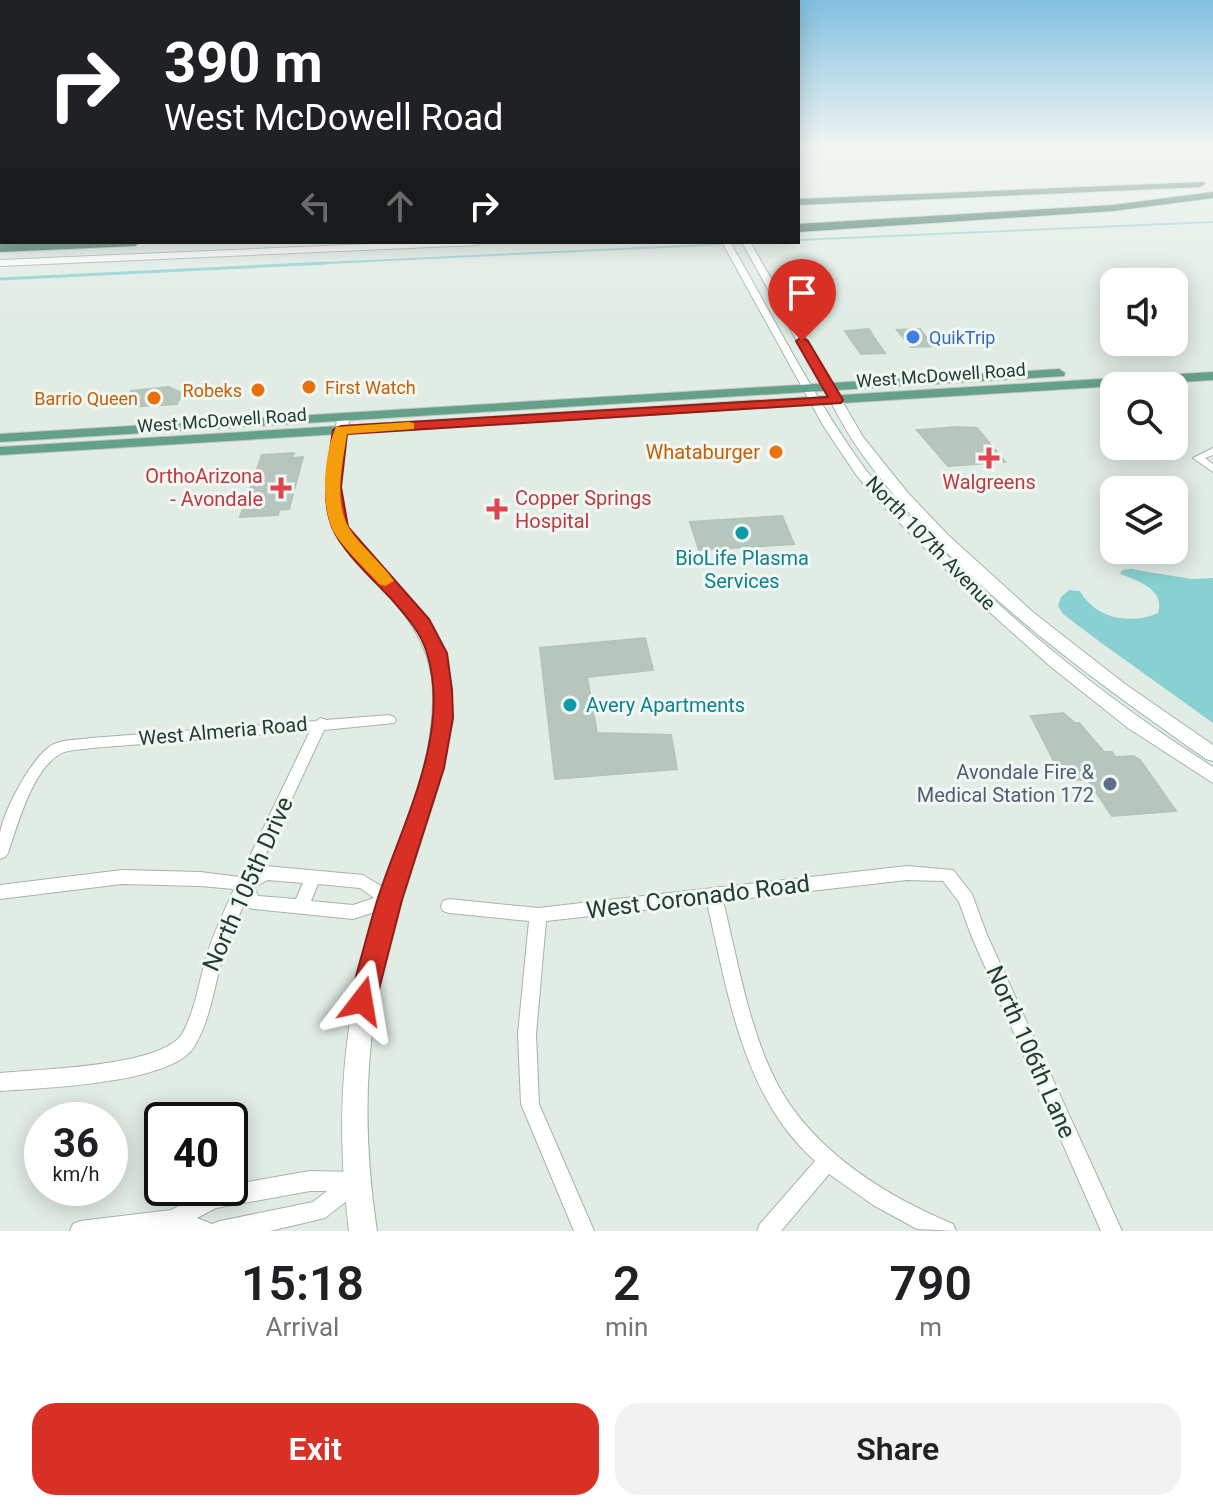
<!DOCTYPE html>
<style>
body{margin:0;font-family:Roboto,sans-serif;background:#f2f2f2;color:#202124;height:100vh;display:flex;flex-direction:column;font-size:30px;white-space:nowrap}
*{box-sizing:border-box;margin:0}
p{font-size:26px;color:#757577}
.icon{flex:none;width:44px;height:44px;fill:none;stroke:currentColor;stroke-width:2;stroke-linecap:round;stroke-linejoin:round}
.map{position:relative;height:1231px;overflow:hidden}
.sheet{display:flex;flex-direction:column;background:#fff;flex:1}
.sheet>*{flex:none}
.top-card{position:absolute;left:0px;top:0px;width:800px;height:244px;box-shadow:0 4px 20px #0003;background:#202124;color:#fff;overflow:hidden}
.tools{position:absolute;left:1100px;top:268px;display:grid;gap:16px}
.tools a{display:grid;place-items:center;width:88px;height:88px;border-radius:16px;background:#fff;box-shadow:0 4px 20px #0003;font-size:40px}
.speed{position:absolute;left:24px;top:1102px;display:flex;gap:16px;font-size:40px;font-weight:700;text-align:center}
.speed>*{display:grid;place-content:center;width:104px;height:104px;border-radius:50%;background:#fff;box-shadow:0 4px 20px #0003;line-height:1}
.speed small{font-size:20px;font-weight:400}
.speed .limit{border:4px solid #111;border-radius:12px;background:#fff;color:#111}
.pin{position:absolute;display:grid;place-items:center;width:68px;height:68px;color:#fff;margin:-82px -34px;border-radius:50% 50% 50% 0;rotate:-45deg;box-shadow:0 0 8px #0007}
.pin .icon{rotate:45deg}
.me{position:absolute;width:88px;margin:-44px;rotate:14deg;stroke-linejoin:round;filter:drop-shadow(0 0 6px #0008)}
.turn{display:flex;align-items:center;gap:28px;height:168px;padding:0 32px;font-size:36px}
.turn .icon{width:104px;height:104px;stroke-width:2.5}
.turn b{display:block;font-size:56px;line-height:68px}
.lanes{display:flex;align-items:center;height:76px;padding:0 32px;background:#0003;justify-content:center;gap:40px;direction:ltr}
.lanes .off{opacity:.35}
.eta{display:flex;justify-content:space-evenly;align-items:center;height:136px;text-align:center}
.eta b{font-size:48px;font-weight:600;line-height:56px}
.button{display:flex;gap:16px;margin-top:auto;padding:16px 32px}
.button a{flex:1;height:92px;border-radius:24px;background:#d93025;color:#fff;font-size:32px;font-weight:600;line-height:92px;text-align:center}
.button a+a{background:#f2f2f2;color:#202124}
.map>svg:first-child{display:block}
</style>
<div class="map">
<svg width="1213" height="1231" viewBox="0 0 1213 1231">
<rect width="100%" height="100%" fill="#e1ece5"/>
<path fill="#88d0d1" d="M1131 569 1191 579 1213 578V723L1100 642 1063 614 1058 606 1061 597 1069 590 1080 591C1095 619 1132 625 1158 613 1166 590 1137 580 1120 574L1122 570Z"/>
<g fill="none" stroke-linecap="round" stroke-linejoin="round">
<g stroke="#88d0d1" stroke-width="2">
<polyline points="798,240 1213,222"/>
<polyline points="285,265 767,242"/>
</g>
<polyline stroke="#88d0d1" stroke-width="3" points="0,279 327,263"/>
</g>
<g fill="#b6c6be" stroke="#b3c5bb" stroke-width="2">
<polygon points="869,329 873,336 885,353 861,354 845,331"/>
<polygon points="920,329 933,346 911,347 897,330"/>
<polygon points="168,387 182,393 177,404 128,407 130,403 125,403 131,391"/>
<polygon points="958,427 977,428 1005,462 948,466 917,430"/>
<polygon points="294,453 292,458 303,457 289,509 279,510 278,515 240,517 262,455"/>
<polygon points="782,516 794,544 699,550 690,522"/>
<polygon points="645,638 653,670 587,677 597,733 671,735 677,769 555,779 540,648"/>
<polygon points="1063,713 1075,723 1079,723 1104,752 1112,752 1115,757 1133,756 1140,760 1176,811 1112,816 1088,780 1063,779 1031,716"/>
</g>
<g fill="none" stroke-linecap="round" stroke-linejoin="round">
<g stroke="#a4b4ab" stroke-width="2">
<g id="street">
<polygon points="1213,448 1213,455 1205,458 1213,464 1213,472 1193,458"/>
<path d="M389 715 394 717 396 720 394 723 324 730 259 869 266 866 363 875 396 895 398 900 396 905 353 919 253 909 247 907 245 902C237 920 228 939 222 959 214 988 210 1021 194 1047 171 1084 42 1088 0 1091V1073C39 1069 161 1067 182 1034 195 1011 199 982 206 958 213 934 224 912 234 889L200 886 122 884 0 899V885L122 870 200 872 240 877 310 731 91 748C81 750 69 749 60 754 32 770 18 824 8 853L5 857 0 859C0 851 0 842 0 834 3 811 33 754 54 744 65 739 79 740 91 738L316 721 321 718 326 720ZM268 880 303 883 296 899 258 896 254 887ZM318 884 360 888 374 898 353 905 311 901Z"/>
<path d="M907 866 953 870 972 894 987 935 1122 1231H1101L971 935 959 902 943 881 907 880 723 901C738 961 749 1032 779 1087 815 1152 886 1196 953 1224L956 1231 917 1229 873 1205 829 1174 781 1231H757L760 1224 815 1161C742 1096 728 992 707 903L546 921 536 1034 539 1104 594 1231H574L521 1104 518 1034 529 921 449 913 443 911 441 906 443 901 449 899 538 908Z"/>
<path d="M310 1171 355 1172 362 1175 365 1182 362 1189 325 1218 270 1231H70L73 1224 80 1221 171 1210 214 1188H230V1185ZM310 1191H327L313 1202 220 1221 212 1224 197 1218 216 1208Z"/>
</g>
</g>
<g stroke="#9fb7ac" stroke-width="2">
<g id="secondary">
<rect x="0" y="210" width="2" height="6"/>
<polygon points="416,242 481,242 477,245 0,266 0,260"/>
<path d="M722 242H730C773 316 811 393 860 462 881 492 909 516 934 542 1018 628 1112 703 1213 767V783L1128 728 1050 666 976 600 882 505 857 476 824 427Z"/>
<path d="M742 242H750L863 437 908 493 948 535 1034 613 1125 684 1213 745V761L1206 759C1082 672 952 578 862 454 845 431 833 405 819 380 793 334 767 288 742 242Z"/>
<path d="M344 413 350 417C342 450 335 485 344 519 349 536 364 550 376 563 411 600 447 636 451 690 455 761 422 829 402 896 366 1012 359 1111 377 1231H349C334 1111 343 1012 380 896 402 830 435 763 433 692 432 637 395 602 360 564 348 551 334 536 330 519 321 485 330 450 338 417Z"/>
</g>
</g>
<g stroke="#c1c8c5" stroke-width="2">
<g id="primary">
<polygon points="1059,369 1065,373 1064,376 0,442 0,434"/>
<polygon points="1213,372 1213,380 0,455 0,447"/>
</g>
</g>
<g stroke="#c1c8c5" stroke-width="2">
<g id="highway">
<polygon points="1204,182 1205,184 1200,187 798,205 798,199"/>
<polygon points="1213,192 1213,198 1113,211 798,232 798,224 1113,205"/>
<polygon points="51,242 141,242 135,246 0,252 0,244"/>
</g>
</g>
<use href="#street" fill="#fff" fill-rule="evenodd"/>
<use href="#secondary" fill="#fff" fill-rule="evenodd"/>
<use href="#primary" fill="#65a18a" fill-rule="evenodd"/>
<use href="#highway" fill="#2d6954" fill-rule="evenodd"/>
</g>
<linearGradient id="sky" x2="0" y2="1"><stop stop-color="#81bfdf"/><stop offset="0.46" stop-color="#f2f6f3"/><stop offset="1" stop-color="#f2f6f3" stop-opacity="0"/></linearGradient>
<rect width="1213" height="319" fill="url(#sky)"/>
<path fill="#d93025" stroke="#8d1f18" stroke-width="2" d="M802 337 808 341 843 400 841 403 347 434 341 487 348 527 429 619 447 653 452 690 453 718 444 768 402 900 376 1001 372 1010 362 1013 353 1010 349 1001C359 967 367 934 377 901 401 825 452 735 427 653 421 633 408 618 394 602 376 582 342 552 332 527 320 497 329 461 333 430L341 426 828 397 796 341Z"/>
<path fill="#f59e0b" d="M409 422 414 423V429L347 434C343 462 333 501 349 528 361 547 381 562 394 581L385 586 379 584C366 569 338 544 331 526 321 499 324 454 336 427Z"/>
<circle fill="#3f7fe0" stroke="#f1f8f4" stroke-width="3" cx="913" cy="337" r="8"/>
<g fill="#e8710a" stroke="#f1f8f4" stroke-width="3">
<circle cx="309" cy="387" r="8"/>
<circle cx="258" cy="390" r="8"/>
<circle cx="154" cy="398" r="8"/>
<circle cx="776" cy="452" r="8"/>
</g>
<g fill="#e0444e" stroke="#f1f8f4" stroke-width="3">
<path d="M985 446h8v8h8v8h-8v8h-8v-8h-8v-8h8z"/>
<path d="M277 476h8v8h8v8h-8v8h-8v-8h-8v-8h8z"/>
<path d="M493 497h8v8h8v8h-8v8h-8v-8h-8v-8h8z"/>
</g>
<g fill="#0f9aa8" stroke="#f1f8f4" stroke-width="3">
<circle cx="742" cy="533" r="8"/>
<circle cx="570" cy="705" r="8"/>
</g>
<circle fill="#5c6f8a" stroke="#f1f8f4" stroke-width="3" cx="1110" cy="784" r="8"/>
<g text-anchor="middle" dominant-baseline="central" stroke-width="6" stroke-linejoin="round" paint-order="stroke">
<g font-size="18" fill="#366cbe" stroke="#f1f8f4" text-anchor="start">
<text x="929" y="337">QuikTrip</text>
</g>
<g font-size="18" fill="#213c31" stroke="#f1f8f4">
<text transform="translate(941 375) rotate(-4)">West McDowell Road</text>
<text transform="translate(222 420) rotate(-4)">West McDowell Road</text>
</g>
<g font-size="18" fill="#c56008" stroke="#f1f8f4" text-anchor="end">
<text x="325" y="387" text-anchor="start">First Watch</text>
<text x="242" y="390">Robeks</text>
<text x="138" y="398">Barrio Queen</text>
</g>
<g font-size="20" fill="#c56008" stroke="#f1f8f4" text-anchor="end">
<text x="760" y="452">Whataburger</text>
</g>
<g font-size="20" fill="#be3a42" stroke="#f1f8f4" text-anchor="end">
<text x="263" y="476">OrthoArizona<tspan x="263" dy="23">- Avondale</tspan></text>
<text x="989" y="482" text-anchor="middle">Walgreens</text>
<text x="515" y="498" text-anchor="start">Copper Springs<tspan x="515" dy="23">Hospital</tspan></text>
</g>
<g font-size="20" fill="#213c31" stroke="#f1f8f4">
<text transform="translate(931 543) rotate(46)">North 107th Avenue</text>
<text transform="translate(223 731) rotate(-5)">West Almeria Road</text>
</g>
<g font-size="20" fill="#0d838f" stroke="#f1f8f4">
<text x="742" y="558">BioLife Plasma<tspan x="742" dy="23">Services</tspan></text>
<text x="586" y="705" text-anchor="start">Avery Apartments</text>
</g>
<g font-size="20" fill="#4e5e75" stroke="#f1f8f4" text-anchor="end">
<text x="1094" y="772">Avondale Fire &amp;<tspan x="1094" dy="23">Medical Station 172</tspan></text>
</g>
<g font-size="24" fill="#213c31" stroke="#f1f8f4">
<text transform="translate(248 884) rotate(-66)">North 105th Drive</text>
<text transform="translate(698 897) rotate(-7)">West Coronado Road</text>
<text transform="translate(1031 1052) rotate(66)">North 106th Lane</text>
</g>
</g>
</svg>
<div class="tools">
<a><svg class="icon" aria-label="sound" viewBox="0 0 24 24"><path d="M4 9h4l5-4v14l-5-4H4zM17 9q2 3 0 6"/></svg></a>
<a><svg class="icon" aria-label="search" viewBox="0 0 24 24"><circle cx="10" cy="10" r="6"/><path d="M15 15l6 6"/></svg></a>
<a><svg class="icon" aria-label="layers" viewBox="0 0 24 24"><path d="M12 4l9 5-9 5-9-5zM3 14l9 5 9-5"/></svg></a>
</div>
<div class="speed"><div>36<small>km/h</small></div><div class="limit">40</div></div>
<div class="pin" style="left:802px;top:341px;background:#d93025"><svg class="icon" aria-label="arrive" viewBox="0 0 24 24"><path d="M6 21V4h12l-3 4 3 4H6"/></svg></div>
<svg class="me" style="left:362px;top:1001px" viewBox="-20 -20 40 40"><path d="M0-17L14 15 0 8-14 15z" fill="#d93025" stroke="#fff" stroke-width="4"/></svg>
<div class="top-card">
<div class="turn"><svg class="icon" aria-label="right" viewBox="0 0 24 24"><path d="M7 20v-9h11M14 6l5 5-5 5"/></svg><div><b>390 m</b>West McDowell Road</div></div>
<div class="lanes"><svg class="icon off" aria-label="left" viewBox="0 0 24 24"><path d="M17 20v-9H6M10 6l-5 5 5 5"/></svg><svg class="icon off" aria-label="ahead" viewBox="0 0 24 24"><path d="M12 20V5M6 11l6-6 6 6"/></svg><svg class="icon" aria-label="right" viewBox="0 0 24 24"><path d="M7 20v-9h11M14 6l5 5-5 5"/></svg></div>
</div>
</div>
<section class="sheet">
<div class="eta">
<div><b>15:18</b><p>Arrival</p></div>
<div><b>2</b><p>min</p></div>
<div><b>790</b><p>m</p></div>
</div>
<div class="button"><a>Exit</a><a>Share</a></div>
</section>
